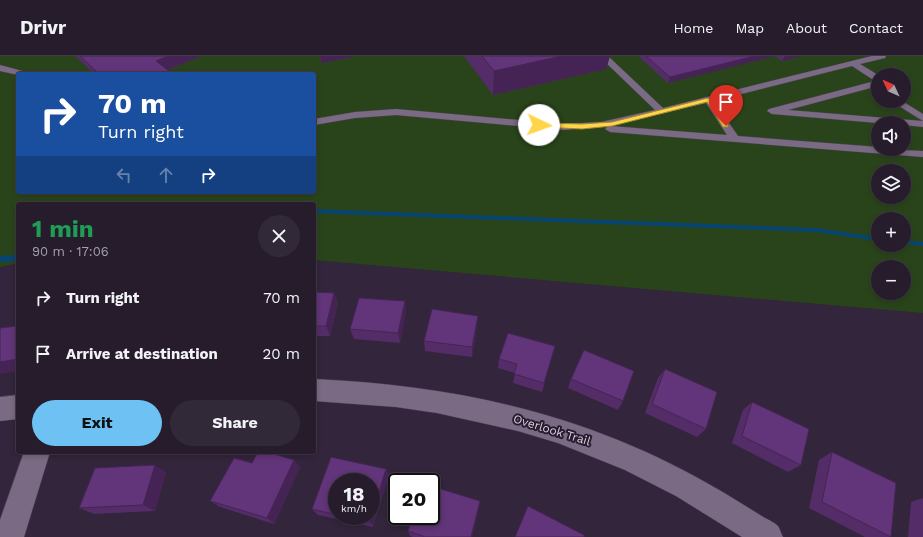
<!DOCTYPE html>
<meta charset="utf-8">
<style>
body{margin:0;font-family:"Work Sans",sans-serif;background:#322938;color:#f1f3f6;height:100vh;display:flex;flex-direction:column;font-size:15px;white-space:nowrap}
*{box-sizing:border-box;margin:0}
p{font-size:13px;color:#a4a1a9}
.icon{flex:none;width:22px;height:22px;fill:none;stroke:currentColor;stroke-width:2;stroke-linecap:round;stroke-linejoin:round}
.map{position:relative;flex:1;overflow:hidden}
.details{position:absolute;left:16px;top:146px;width:300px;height:252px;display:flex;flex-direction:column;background:#261c2c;border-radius:4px;box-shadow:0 2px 6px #0003,0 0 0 1px #423a48}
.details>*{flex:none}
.top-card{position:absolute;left:16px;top:16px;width:300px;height:122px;border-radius:4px;box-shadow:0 2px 6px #0003,0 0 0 1px #423a48;background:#1a4fa0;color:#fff;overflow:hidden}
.needle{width:26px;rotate:314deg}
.buttons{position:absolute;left:871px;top:12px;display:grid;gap:8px}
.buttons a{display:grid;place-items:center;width:40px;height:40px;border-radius:50%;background:#261c2c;box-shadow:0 2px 6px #0003,0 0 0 1px #423a48;font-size:20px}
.speed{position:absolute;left:328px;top:417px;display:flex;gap:8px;font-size:20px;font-weight:700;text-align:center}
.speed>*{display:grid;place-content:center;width:52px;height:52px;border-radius:50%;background:#261c2c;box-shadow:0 2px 6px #0003,0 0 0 1px #423a48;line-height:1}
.speed small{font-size:10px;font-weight:400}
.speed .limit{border:2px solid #111;border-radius:6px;background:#fff;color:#111}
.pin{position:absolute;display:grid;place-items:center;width:34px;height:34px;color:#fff;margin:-41px -17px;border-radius:50% 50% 50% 0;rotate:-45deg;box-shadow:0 0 4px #0007}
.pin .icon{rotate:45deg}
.me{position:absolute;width:44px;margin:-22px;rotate:93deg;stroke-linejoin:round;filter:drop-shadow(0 0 3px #0008)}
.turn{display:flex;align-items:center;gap:14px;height:84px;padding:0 16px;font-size:18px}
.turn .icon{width:52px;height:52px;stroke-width:2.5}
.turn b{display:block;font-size:28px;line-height:34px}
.lanes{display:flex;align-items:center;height:38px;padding:0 16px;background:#0003;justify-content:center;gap:20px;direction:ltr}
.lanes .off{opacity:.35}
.round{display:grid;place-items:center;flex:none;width:42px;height:42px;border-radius:21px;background:#322938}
.summary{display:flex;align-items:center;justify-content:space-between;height:68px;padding:0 16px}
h1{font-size:24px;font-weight:700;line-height:30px;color:#1e9e55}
.primary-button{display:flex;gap:8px;margin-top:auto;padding:8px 16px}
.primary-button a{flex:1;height:46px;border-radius:24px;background:#6dc2f3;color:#111;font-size:16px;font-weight:700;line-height:46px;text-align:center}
.primary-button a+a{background:#322938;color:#f1f3f6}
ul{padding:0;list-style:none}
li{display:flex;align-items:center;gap:12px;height:56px;padding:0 16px}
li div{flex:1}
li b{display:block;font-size:15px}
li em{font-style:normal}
header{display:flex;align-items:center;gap:24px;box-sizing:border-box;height:56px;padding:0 20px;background:#261c2c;border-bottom:1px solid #423a48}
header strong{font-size:19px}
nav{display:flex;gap:22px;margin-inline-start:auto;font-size:14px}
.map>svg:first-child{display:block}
</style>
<header>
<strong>Drivr</strong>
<nav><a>Home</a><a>Map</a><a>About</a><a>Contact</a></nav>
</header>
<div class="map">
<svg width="923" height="481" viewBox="0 0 923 481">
<rect width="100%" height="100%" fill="#33253b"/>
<path fill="#29441a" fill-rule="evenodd" d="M0 0H923V257L314 204V148H18V207L0 211ZM18 18H314V136H18ZM878 19H904V45H878ZM878 67H904V93H878ZM878 115H904V141H878ZM878 163H904V189H878ZM878 211H904V237H878Z"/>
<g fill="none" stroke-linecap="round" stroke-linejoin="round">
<g fill="#064572" fill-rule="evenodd">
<polygon points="314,153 816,172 878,181 878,185 816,176 314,157"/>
<polygon points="904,184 923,186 923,190 904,188"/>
<polygon points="18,199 18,205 0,206 0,200"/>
</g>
<g stroke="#4c4053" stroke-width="1">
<g id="service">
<path d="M599 0H608L663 52 872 0H886L885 2 860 8 878 19V30L788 54 923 65V71L904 69V67H878L772 58 767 55 769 53 875 25 852 10 714 45 738 80 878 91V93L923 95V101L610 76 605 73 608 70 563 74 396 59 355 62 314 69V63L355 56 396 53 563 68 601 66 655 54ZM706 47 727 79 610 70Z"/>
<polygon points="0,9 26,16 27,18 18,18 18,19 0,15"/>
<polygon points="891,45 902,45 923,58 923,65"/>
</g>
</g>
<g stroke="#4c4053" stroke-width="1">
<g id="minor">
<path d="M314 323C464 330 596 360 726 438 739 446 752 454 765 462 769 464 775 467 778 470 780 473 781 478 783 481H742L676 440 625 414 558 387 518 375 437 357 396 351 314 345Z"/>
<polygon points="18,339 18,363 0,365 0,341"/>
<polygon points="24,396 50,396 24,481 0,481 0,464"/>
</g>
</g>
<use href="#service" fill="#7a6a83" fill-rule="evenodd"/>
<use href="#minor" fill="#7a6a83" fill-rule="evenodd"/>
</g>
<g fill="#542d68" fill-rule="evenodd">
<polygon points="75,0 201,0 168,14 92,16"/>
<polygon points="319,0 356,0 322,7"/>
<polygon points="464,0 610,0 606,13 493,39"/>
<polygon points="638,0 802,0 782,5 775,0 668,27"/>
<polygon points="314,236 334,237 338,247 330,280 314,280"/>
<polygon points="406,255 400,287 354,283 350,273"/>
<polygon points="477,270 472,301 425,295 424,285"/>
<polygon points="555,290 542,336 513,327 515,317 498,312 499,303"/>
<polygon points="665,313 706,373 697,381 645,357 658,322"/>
<polygon points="571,323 623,345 618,354 568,332"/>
<polygon points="752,346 801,409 788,416 732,387 743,354"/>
<polygon points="832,396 891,481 865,481 809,452 819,404"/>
<path d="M331 401 386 413 389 420 373 471 318 459 312 453ZM337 426H371V460H337Z"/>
<polygon points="294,404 300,411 274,468 220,451 210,445 252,407"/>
<polygon points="166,416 155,455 94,458 79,452"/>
<polygon points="923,442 923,481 908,481 911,446"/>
<polygon points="479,451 472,481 413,481 410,480 408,475"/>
</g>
<g fill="#452455">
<polygon points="168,0 201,0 162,16 156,5"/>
<polygon points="320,0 356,0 322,7"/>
<polygon points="562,0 610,0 606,13 493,39 494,15"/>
<polygon points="755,0 775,0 668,27 670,21"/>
<polygon points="785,0 802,0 782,5"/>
<polygon points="334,237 338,247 330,280 326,270"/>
<polygon points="405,245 406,255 400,287 398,277"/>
<polygon points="478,260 477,270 472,301 472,291"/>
<polygon points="18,303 18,315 0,318 0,306"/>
<polygon points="294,404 300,411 274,468 267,462"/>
<polygon points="155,409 166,416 155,455 143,449"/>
<polygon points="386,413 389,420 373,471 370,466"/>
<polygon points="480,445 479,451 472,481 471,481"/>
</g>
<g fill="#623479" stroke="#452455">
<polygon points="80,0 168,0 156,5 173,18 88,18 96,15"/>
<polygon points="482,0 562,0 494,15"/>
<polygon points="646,0 755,0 670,21"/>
<polygon points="314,236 334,237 326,270 314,270"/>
<polygon points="359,242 405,245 398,277 350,273"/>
<polygon points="432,253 478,260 472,291 424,285"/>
<polygon points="18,270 18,303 0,306 0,272"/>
<polygon points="508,277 555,290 544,327 514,318 517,308 499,303"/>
<polygon points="584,294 634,315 623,345 571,323"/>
<polygon points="665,313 717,336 706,373 652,348"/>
<polygon points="752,346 809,373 801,409 742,380"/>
<polygon points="258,396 267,396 294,404 267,462 210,445 234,402 252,407"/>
<polygon points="832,396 896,427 891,481 822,446"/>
<polygon points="331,401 386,413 370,466 342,460 371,460 371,426 337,426 337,459 312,453"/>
<polygon points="155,409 143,449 79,452 95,412"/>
<polygon points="431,430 480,445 471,481 423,481 423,480 408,475 413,460 431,460"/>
<polygon points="528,450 584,479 584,481 515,481"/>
</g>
<polygon fill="#ffd54a" stroke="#a68a30" points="708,42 711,43 728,68 728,71 723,71 707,46 612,70 582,73 539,71 536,69 539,67 582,68 612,66"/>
<g text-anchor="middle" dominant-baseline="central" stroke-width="4" stroke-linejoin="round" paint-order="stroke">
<g font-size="12" fill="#d9d0df" stroke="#291c31">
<text transform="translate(552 374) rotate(17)">Overlook Trail</text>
</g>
</g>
</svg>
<div class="buttons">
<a><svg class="needle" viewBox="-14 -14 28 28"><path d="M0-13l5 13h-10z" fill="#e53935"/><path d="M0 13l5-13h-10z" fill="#a4a1a9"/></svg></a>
<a><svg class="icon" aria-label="sound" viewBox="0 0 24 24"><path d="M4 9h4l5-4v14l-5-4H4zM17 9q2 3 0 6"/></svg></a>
<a><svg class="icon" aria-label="layers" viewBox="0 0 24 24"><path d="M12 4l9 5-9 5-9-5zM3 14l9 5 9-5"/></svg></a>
<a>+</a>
<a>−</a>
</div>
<div class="speed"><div>18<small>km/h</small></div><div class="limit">20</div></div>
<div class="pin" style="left:726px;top:70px;background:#d93025"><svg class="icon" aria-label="arrive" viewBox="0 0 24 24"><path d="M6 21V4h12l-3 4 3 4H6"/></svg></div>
<svg class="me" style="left:539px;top:69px" viewBox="-20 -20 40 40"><circle r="19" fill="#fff"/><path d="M0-13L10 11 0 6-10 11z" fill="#ffd54a"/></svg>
<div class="top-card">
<div class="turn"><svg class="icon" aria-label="right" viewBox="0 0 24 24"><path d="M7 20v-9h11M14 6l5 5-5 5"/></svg><div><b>70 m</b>Turn right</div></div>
<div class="lanes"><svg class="icon off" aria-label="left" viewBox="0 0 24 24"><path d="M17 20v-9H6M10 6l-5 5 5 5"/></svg><svg class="icon off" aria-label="ahead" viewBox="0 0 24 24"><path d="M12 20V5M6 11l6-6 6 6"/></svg><svg class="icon" aria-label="right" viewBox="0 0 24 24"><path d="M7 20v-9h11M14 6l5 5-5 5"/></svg></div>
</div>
<section class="details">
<div class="summary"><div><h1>1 min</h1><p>90 m · 17:06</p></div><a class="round"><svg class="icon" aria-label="close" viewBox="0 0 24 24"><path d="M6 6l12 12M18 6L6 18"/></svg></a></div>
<ul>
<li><svg class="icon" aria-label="right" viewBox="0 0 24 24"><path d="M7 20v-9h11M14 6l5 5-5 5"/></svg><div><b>Turn right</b></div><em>70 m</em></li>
<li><svg class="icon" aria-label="arrive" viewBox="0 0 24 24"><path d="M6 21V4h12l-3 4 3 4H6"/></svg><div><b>Arrive at destination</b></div><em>20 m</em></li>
</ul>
<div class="primary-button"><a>Exit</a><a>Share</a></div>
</section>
</div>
